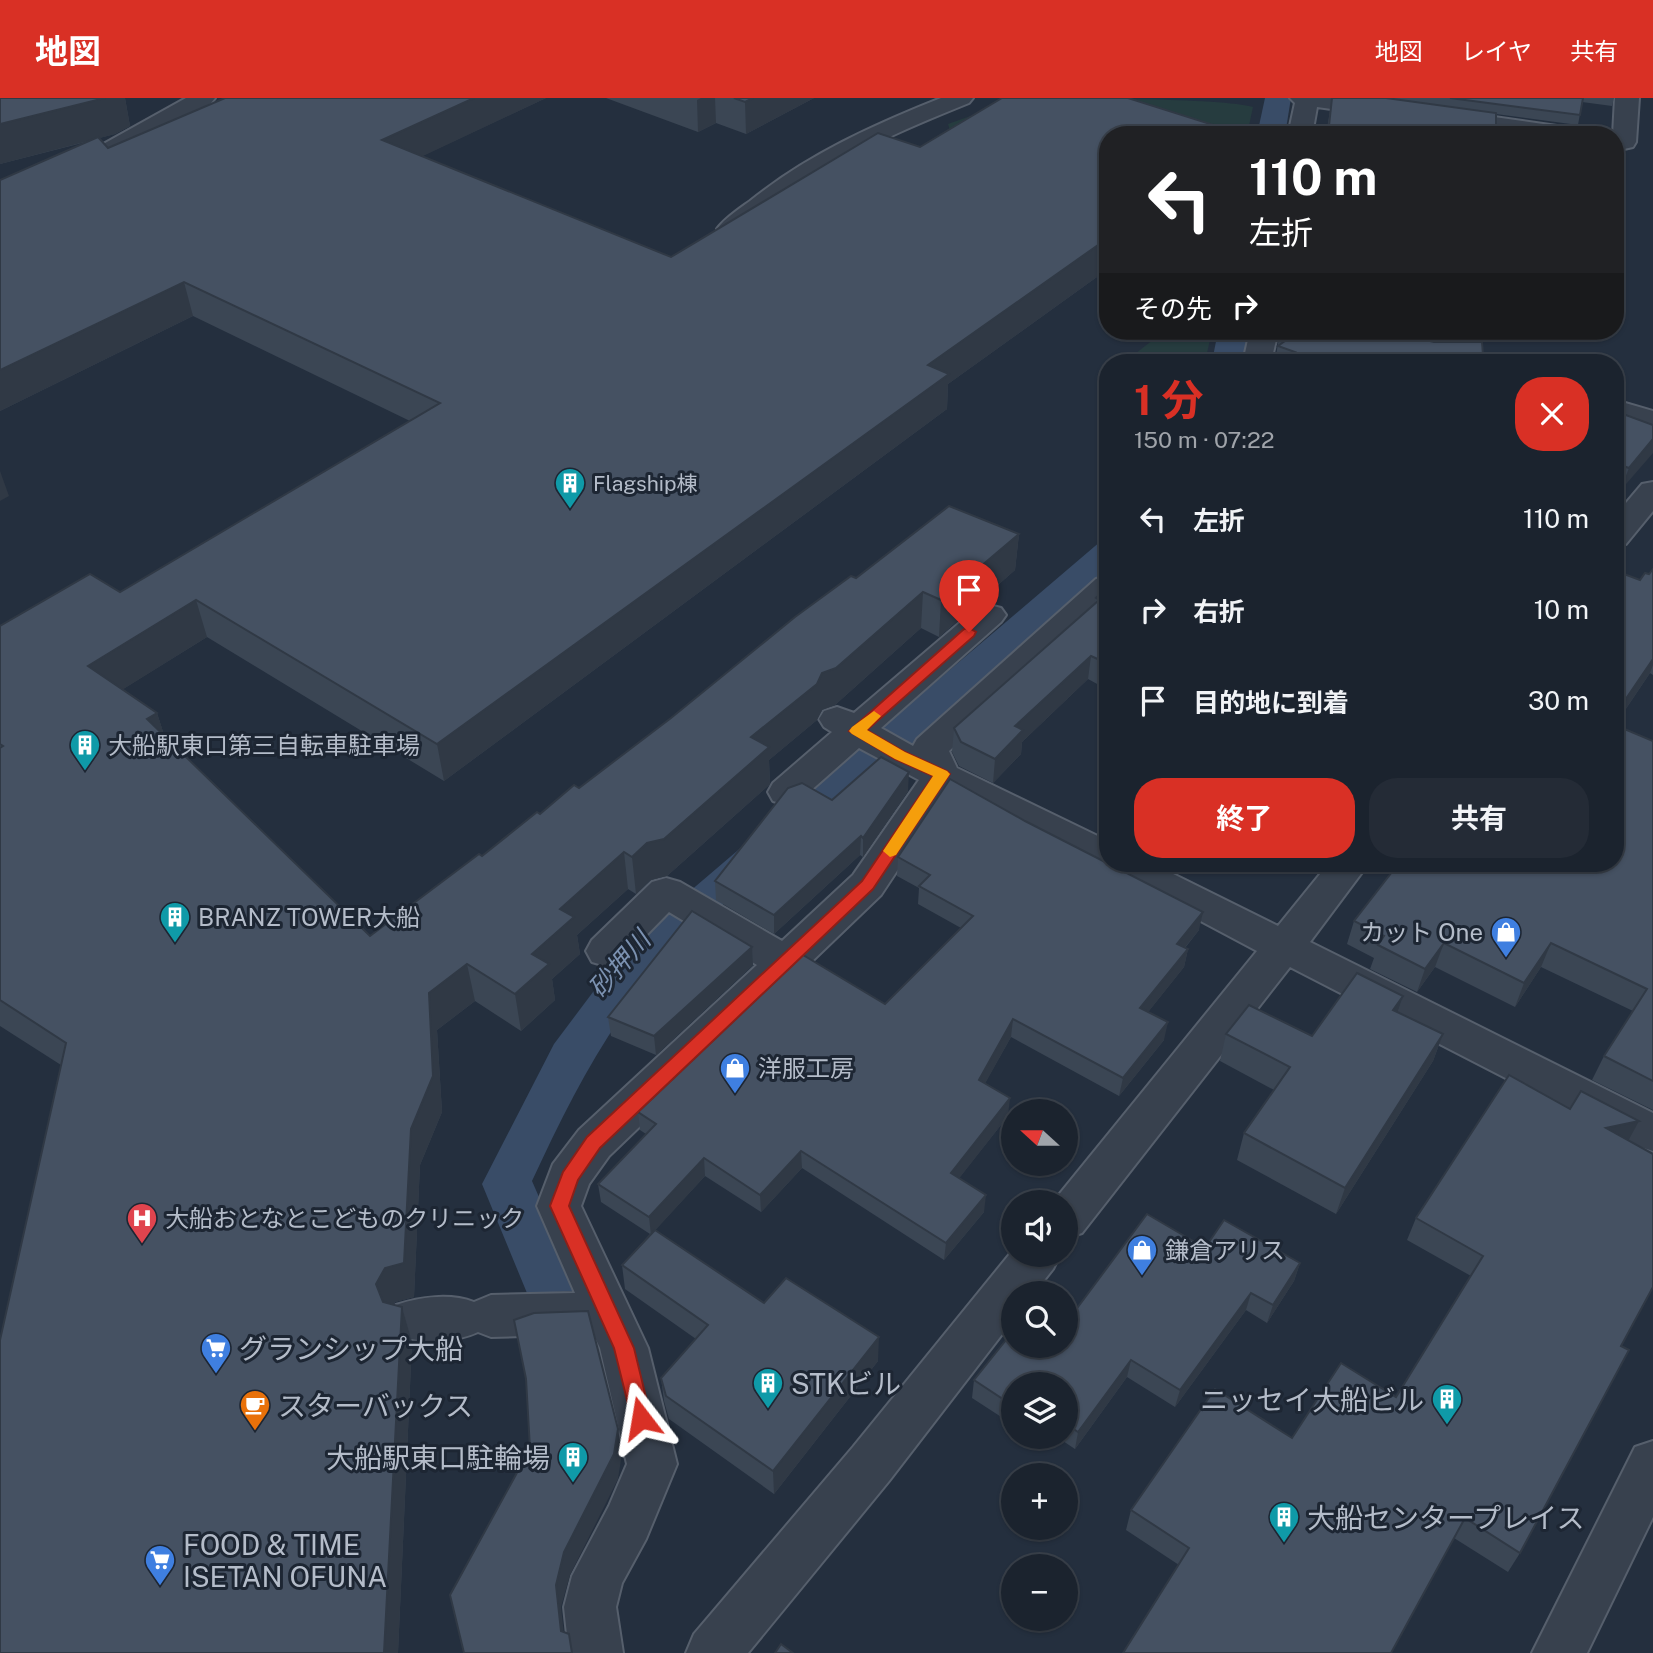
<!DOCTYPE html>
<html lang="ja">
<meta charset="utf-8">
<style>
body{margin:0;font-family:"Public Sans","Noto Sans JP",sans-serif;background:#242b36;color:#f1f3f6;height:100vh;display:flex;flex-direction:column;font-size:26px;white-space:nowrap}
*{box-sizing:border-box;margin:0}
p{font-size:23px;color:#a0a4aa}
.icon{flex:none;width:38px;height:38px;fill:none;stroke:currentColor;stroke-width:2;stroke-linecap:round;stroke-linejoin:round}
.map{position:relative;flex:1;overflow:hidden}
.panel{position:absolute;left:1099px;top:256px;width:525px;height:518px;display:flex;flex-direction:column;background:#1b232e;border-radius:28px;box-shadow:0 2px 5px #0004,0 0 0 2px #39404a}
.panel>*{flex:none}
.hud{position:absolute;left:1099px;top:28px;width:525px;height:214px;border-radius:28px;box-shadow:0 2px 5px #0004,0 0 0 2px #39404a;background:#202124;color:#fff;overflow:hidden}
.needle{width:46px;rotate:291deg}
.tools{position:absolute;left:1001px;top:1001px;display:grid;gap:14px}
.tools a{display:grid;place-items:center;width:77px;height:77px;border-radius:50%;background:#1b232e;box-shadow:0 2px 5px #0004,0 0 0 2px #39404a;font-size:35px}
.pin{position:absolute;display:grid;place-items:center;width:60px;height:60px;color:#fff;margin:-72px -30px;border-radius:50% 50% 50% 0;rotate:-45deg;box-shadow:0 0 7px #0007}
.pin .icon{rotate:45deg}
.me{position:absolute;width:77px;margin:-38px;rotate:346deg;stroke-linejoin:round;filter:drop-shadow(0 0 5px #0008)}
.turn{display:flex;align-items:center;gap:24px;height:147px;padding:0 35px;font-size:32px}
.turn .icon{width:91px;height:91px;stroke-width:2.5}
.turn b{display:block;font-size:49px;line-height:60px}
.then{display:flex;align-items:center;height:66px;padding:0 35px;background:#0003;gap:14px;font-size:26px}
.round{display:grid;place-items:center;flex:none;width:74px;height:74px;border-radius:28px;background:#242b36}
.summary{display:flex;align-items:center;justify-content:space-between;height:119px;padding:0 35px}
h1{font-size:42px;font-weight:700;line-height:52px;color:#d93025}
.action{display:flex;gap:14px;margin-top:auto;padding:14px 35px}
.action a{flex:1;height:80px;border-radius:28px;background:#d93025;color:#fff;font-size:28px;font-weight:700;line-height:80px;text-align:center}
.action a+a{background:#242b36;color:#f1f3f6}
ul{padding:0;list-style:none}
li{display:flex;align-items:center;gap:21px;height:91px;padding:0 35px}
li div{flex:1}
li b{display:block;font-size:26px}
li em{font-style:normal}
header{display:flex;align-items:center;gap:42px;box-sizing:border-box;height:98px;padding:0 35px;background:#d93025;color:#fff}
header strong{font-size:33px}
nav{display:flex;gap:38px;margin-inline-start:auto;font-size:24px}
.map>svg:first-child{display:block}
</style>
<header>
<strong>地図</strong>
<nav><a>地図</a><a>レイヤ</a><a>共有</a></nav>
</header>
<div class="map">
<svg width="1653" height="1555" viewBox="0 0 1653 1555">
<rect width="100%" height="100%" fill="#242f3e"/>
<g fill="#263c3f">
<path d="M1021 0C1064 0 1224 0 1253 9L1247 37H1166L1083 9 956 53 948 26Z"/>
<polygon points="1146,233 1212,233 1205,264 1144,264 1131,259 1158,238"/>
</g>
<g fill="#394c67">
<polygon points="1265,0 1291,0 1285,37 1257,37"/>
<polygon points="1218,233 1249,233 1243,264 1212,264"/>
<path d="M1108 437V475C1018 554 928 634 836 711 774 765 705 815 652 878 600 941 566 1010 532 1083L580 1193 527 1195 482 1086 554 946 605 878 655 823Z"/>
</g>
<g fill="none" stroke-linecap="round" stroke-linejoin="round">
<g stroke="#565f6c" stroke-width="4">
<g id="minor">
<polygon points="186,0 215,0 211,5 107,64 0,107 0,90 89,54"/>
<path d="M941 0H973L969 5C912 28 855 52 804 86 781 101 760 120 739 136L730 139 721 136 717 131C725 120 739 111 750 103 807 57 873 27 941 0Z"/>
<polygon points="1290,0 1353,0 1390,6 1394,11 1390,16 1382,18 1317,9 1312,37 1288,37 1295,5"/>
<polygon points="1615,0 1639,0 1636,44 1633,49 1624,51 1615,49 1615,37 1613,37"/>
<polygon points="1445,12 1571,30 1579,32 1583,37 1519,37 1437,24 1433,19 1437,14"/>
<polygon points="1250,233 1278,233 1271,264 1243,264"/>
<polygon points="1615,302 1653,313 1653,332 1615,321"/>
<polygon points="1653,384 1653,413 1626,446 1615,448 1615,418 1642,386"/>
<path d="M1108 478V506L949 653 957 670 1108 743V765H1151L1278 828 1329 765H1369L1310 844 1653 1015V1053L1638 1048 1290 869 1082 1135 1066 1140V1104H1053L1257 853 1103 771 948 696 881 797 609 1058 589 1086 581 1108 648 1250 677 1366 646 1441 622 1485 616 1509 623 1555H569L564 1509 572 1478 609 1408 627 1366 600 1250 592 1233 584 1236 491 1239 478 1234C454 1245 421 1246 396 1237L389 1222 396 1207C420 1199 450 1195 474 1204L491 1197 575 1195 537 1108 553 1066 579 1032 757 867 669 814 620 864 606 868 592 864 586 853 592 842 652 784 666 780 680 784 782 843 853 777 919 682 859 650 799 703 786 707 773 703 768 694 773 685 832 634 824 629 819 621 824 613 837 609 854 615 977 510 989 507 1001 510 1006 517 1001 524 881 630 913 648 917 641 1096 481Z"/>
<polygon points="1013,1152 1013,1157 1060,1157 1053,1171 1034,1195 1013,1195 1013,1222 889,1383 748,1555 686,1555 694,1536 853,1349"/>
<polygon points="1653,1343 1653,1419 1587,1555 1532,1555 1635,1349"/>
</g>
</g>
<use href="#minor" fill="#38414e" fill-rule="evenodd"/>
</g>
<g fill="#3b4654">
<polygon points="0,0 125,0 130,28 115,36 99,40 108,50 225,0 546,0 422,58 671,159 878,35 920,49 1002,0 1128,0 1223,30 1222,37 1108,37 1108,171 948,286 947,311 444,683 207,539 123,591 157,615 164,637 370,838 479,756 482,758 537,714 540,716 574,687 579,690 671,620 795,519 851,478 856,480 949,408 1019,436 1015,472 939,539 921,530 835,607 822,612 817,622 769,662 770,686 768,688 667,778 650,782 636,796 628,791 577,837 580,856 552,881 555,902 521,933 475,903 437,932 442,1014 420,1067 414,1199 395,1204 394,1207 402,1209 412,1244 398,1555 0,1555 0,1242 61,967 0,928 0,528 90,476 120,494 410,323 193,218 0,313 0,82 90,43 0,66"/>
<polygon points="606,0 814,0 746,36 716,25 698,34"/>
<polygon points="1332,0 1614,0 1612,8 1582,4 1578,27 1496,16 1496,37 1326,37"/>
<polygon points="1280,233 1482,233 1481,244 1483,257 1505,264 1275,264"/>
<polygon points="1615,313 1653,327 1620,393 1615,391"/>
<polygon points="1653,471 1653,577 1650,575 1615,627 1615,490 1640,482 1649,476"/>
<polygon points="1108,489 1108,579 1099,587 1088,581 1022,644 1021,656 993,685 959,668 952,654 954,630 1095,505 1096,500"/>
<polygon points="1653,643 1653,1012 1592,982 1604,958 1633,913 1541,869 1515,909 1435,869 1417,894 1370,871 1374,860 1347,846 1354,823 1615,765"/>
<polygon points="908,693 863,759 860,757 774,836 716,802 715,783 832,702"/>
<polygon points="898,759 1199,832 1185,850 1188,851 1184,869 1148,914 1164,942 1119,998 1011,939 985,985 1008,1018 959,1080 984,1114 944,1162 802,1070 761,1114 705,1078 655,1132 764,1205 878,1263 774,1396 669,1321 664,1303 661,1280 696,1241 625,1191 622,1167 650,1136 601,1104 598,1086 646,1036 640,1032 638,1014 885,906 961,830 918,806 919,790 897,778"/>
<polygon points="752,849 753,867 656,957 611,938 608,919"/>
<polygon points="1403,898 1398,914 1443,936 1433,963 1336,1116 1237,1062 1244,1035 1274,992 1220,963 1226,936 1312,938"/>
<polygon points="1629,1042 1621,1248 1520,1455 1508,1474 1454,1440 1179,1467 1126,1432 1131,1412 1292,1340 1396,1299 1471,1178 1407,1142 1416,1120"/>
<polygon points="1205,1150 1300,1165 1294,1183 1267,1225 1246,1212 1175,1309 1127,1279 1075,1351 1057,1339 1066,1339 1066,1286 1013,1286 1013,1319 1009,1324 972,1300 974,1282 1013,1248"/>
</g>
<g fill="#303945">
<polygon points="105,0 125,0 130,28 115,36 0,66 0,26"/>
<polygon points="474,0 546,0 387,75 382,42"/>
<polygon points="701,0 715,0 716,25 698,34 697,2"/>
<polygon points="753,0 814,0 746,36 745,4"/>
<polygon points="1223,30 1222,37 1213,37"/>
<polygon points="1108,140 1108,171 948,286 947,311 444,683 437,646 928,267"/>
<polygon points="184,184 193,218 0,313 0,272"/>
<polygon points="1653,341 1653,355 1620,393 1629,370"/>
<polygon points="1623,368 1615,391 1615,379"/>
<polygon points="0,373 9,398 0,403"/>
<polygon points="1019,436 1015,472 939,539 941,502"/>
<polygon points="923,494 921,530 835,607 822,612 817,622 769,662 770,686 768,688 667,778 650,782 636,796 632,759 751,639 822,575"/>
<polygon points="196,502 207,539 101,605 88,568"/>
<polygon points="1108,557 1107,578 1099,587 1102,563"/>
<polygon points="1091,558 1088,581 1022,644 1021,656 993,685 995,661 1015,628"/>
<polygon points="1653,561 1653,567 1650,575 1615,627 1615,623 1621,608"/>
<polygon points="157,615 169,652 147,621"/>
<polygon points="909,674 908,693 863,759 863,740"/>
<polygon points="861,738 860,757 774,836 774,817"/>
<polygon points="624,754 628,791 577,837 580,856 552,881 555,902 521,933 515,896 532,856 560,811"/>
<polygon points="1203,814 1199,832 1173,864 1177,846"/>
<polygon points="1444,845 1435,869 1417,894 1425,871"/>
<polygon points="1551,845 1541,869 1515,909 1524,885"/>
<polygon points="752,849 753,867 656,957 654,938"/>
<polygon points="1188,851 1184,869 1137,928 1140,910"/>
<polygon points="467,866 475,903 437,932 442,1014 420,1067 414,1199 395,1204 387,1221 376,1186 429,895"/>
<polygon points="1403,898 1394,925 1393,912"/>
<polygon points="1013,921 1011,939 977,1000 979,982"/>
<polygon points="1168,924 1164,942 1119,998 1123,980"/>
<polygon points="1443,936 1433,963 1336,1116 1345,1090"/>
<polygon points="1010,1000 1008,1018 950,1092 951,1075"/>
<polygon points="1639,1023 1627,1045 1606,1030"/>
<polygon points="801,1053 802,1070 761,1114 760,1097"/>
<polygon points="704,1060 705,1078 651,1137 649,1119"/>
<polygon points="986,1097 984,1114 944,1162 946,1145"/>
<polygon points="1300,1165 1294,1183 1267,1225 1273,1207"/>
<polygon points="1251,1195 1246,1212 1175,1309 1180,1292"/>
<polygon points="402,1209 412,1244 398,1555 384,1555"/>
<polygon points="879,1239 878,1263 774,1396 773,1373"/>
<polygon points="1131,1262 1127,1279 1075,1351 1078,1334"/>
<polygon points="1013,1305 1013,1319 1009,1324 1012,1307"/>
<polygon points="618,1331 622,1355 618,1381 570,1477 561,1509 566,1555 561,1533 556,1487 564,1454"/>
</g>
<g fill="#455162" stroke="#303945" stroke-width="2">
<polygon points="0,0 105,0 0,26"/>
<polygon points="225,0 474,0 382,42 671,159 878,35 920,49 1002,0 1128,0 1223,30 1213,37 1108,37 1108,140 928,267 949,276 437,646 196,502 88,568 157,615 147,621 370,838 479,756 482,758 537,714 540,716 574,687 579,690 671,620 795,519 851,478 856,480 949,408 1019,436 941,502 923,494 836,570 822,575 817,586 751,639 769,649 767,651 664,741 647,745 632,759 624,754 560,811 574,819 532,856 549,866 515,896 467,866 429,895 433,978 411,1031 404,1165 385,1170 376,1186 383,1204 402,1209 384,1555 0,1555 0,1242 66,945 0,902 0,650 3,648 0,646 0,528 90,476 120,494 440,305 184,184 0,272 0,82 98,39 108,50"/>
<polygon points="734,0 753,0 745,4"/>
<polygon points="1332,0 1386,0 1496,15 1496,37 1328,37"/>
<polygon points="1450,0 1583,0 1580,17"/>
<polygon points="1299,233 1391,233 1434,244 1482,244 1483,257 1505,264 1303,264 1288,259 1295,254 1278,248"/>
<polygon points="1615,313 1653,327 1653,341 1629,370 1623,368 1615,379"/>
<polygon points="1653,471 1653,561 1621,608 1615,606 1615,490 1624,476 1640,482 1645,475 1649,476"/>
<polygon points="1108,489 1108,557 1102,563 1091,558 1015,628 1023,632 995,661 961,644 954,630 1099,502 1096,500"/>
<polygon points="1615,627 1653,643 1653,983 1604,958 1647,891 1551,845 1524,885 1444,845 1425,871 1378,847 1384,838 1354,823 1399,765 1615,765"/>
<polygon points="881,659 909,674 863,740 861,738 774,817 715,783 788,690 802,685 832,702"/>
<polygon points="950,681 1025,723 1203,814 1177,846 1188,851 1140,910 1168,924 1123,980 1013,921 979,982 1010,1000 951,1075 986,1097 946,1145 801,1053 760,1097 704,1060 649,1119 598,1086 656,1026 638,1014 803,857 885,906 973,818 919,788 930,777 898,759"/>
<polygon points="692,813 752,849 654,938 608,919"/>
<polygon points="1357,875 1403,898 1393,912 1443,936 1345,1090 1244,1035 1290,969 1226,936 1249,907 1312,938"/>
<polygon points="1509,977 1570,1011 1581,993 1639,1023 1606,1030 1653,1056 1653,1189 1621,1248 1629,1252 1520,1455 1465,1420 1391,1555 1123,1555 1189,1450 1131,1412 1215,1291 1292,1340 1341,1265 1396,1299 1483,1158 1416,1120"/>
<polygon points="1147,1116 1205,1150 1224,1122 1300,1165 1273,1207 1251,1195 1180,1292 1131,1262 1078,1334 1066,1326 1066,1286 1013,1286 1013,1305 1012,1307 974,1282 1010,1237 1013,1239 1013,1248 1066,1248 1066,1213 1072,1217"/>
<polygon points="655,1132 764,1205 786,1180 879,1239 773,1373 666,1298 661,1280 708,1227 622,1167"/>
<polygon points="588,1213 618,1331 614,1356 564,1454 556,1487 561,1533 569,1536 572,1555 464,1555 450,1497 530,1351 526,1281 514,1222 534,1215"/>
<polygon points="781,1546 793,1555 775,1555"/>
</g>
<polygon fill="#d93025" stroke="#8d1f18" stroke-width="2" points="969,530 976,534 974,538 867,632 905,654 947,673 950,676 873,791 600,1050 578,1082 569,1108 634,1250 651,1320 648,1326 641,1329 633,1326 614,1250 550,1108 563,1074 587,1039 862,783 933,678 895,661 849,633 964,531"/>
<polygon fill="#f59e0b" points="874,613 881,618 867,632 905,654 947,673 950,676 896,757 890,759 883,753 933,678 895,661 852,636 849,633 852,629"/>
<defs>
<g id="building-pin" transform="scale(1.575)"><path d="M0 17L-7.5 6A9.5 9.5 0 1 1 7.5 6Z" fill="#0f9aa8" stroke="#1d2633"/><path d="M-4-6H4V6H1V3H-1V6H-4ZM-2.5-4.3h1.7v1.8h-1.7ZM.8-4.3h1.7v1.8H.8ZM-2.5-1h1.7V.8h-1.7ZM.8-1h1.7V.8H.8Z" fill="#fff"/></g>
<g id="shop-pin" transform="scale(1.575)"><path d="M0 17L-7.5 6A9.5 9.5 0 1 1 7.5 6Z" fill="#3f7fe0" stroke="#1d2633"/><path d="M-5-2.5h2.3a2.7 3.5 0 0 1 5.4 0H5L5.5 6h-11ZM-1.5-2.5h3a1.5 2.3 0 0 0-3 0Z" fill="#fff"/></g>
<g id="hospital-pin" transform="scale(1.575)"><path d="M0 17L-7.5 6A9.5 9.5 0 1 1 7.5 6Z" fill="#e0444e" stroke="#1d2633"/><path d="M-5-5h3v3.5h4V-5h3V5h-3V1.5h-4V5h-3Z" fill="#fff"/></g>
<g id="supermarket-pin" transform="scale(1.575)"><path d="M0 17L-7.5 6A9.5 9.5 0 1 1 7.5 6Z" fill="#3f7fe0" stroke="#1d2633"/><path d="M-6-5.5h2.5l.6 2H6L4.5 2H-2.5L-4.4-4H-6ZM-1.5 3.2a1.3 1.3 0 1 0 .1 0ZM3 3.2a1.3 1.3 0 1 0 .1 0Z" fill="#fff"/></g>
<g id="cafe-pin" transform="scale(1.575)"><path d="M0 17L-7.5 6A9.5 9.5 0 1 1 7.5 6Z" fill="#e8710a" stroke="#1d2633"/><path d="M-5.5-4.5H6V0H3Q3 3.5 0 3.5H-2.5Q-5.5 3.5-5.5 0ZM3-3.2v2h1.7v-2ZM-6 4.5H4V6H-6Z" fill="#fff"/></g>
</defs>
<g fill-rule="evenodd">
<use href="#building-pin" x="570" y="385"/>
<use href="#building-pin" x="85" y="647"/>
<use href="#building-pin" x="175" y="819"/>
<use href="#shop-pin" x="1506" y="834"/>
<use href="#shop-pin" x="735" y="970"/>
<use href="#hospital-pin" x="142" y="1120"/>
<use href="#shop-pin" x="1142" y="1152"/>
<use href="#supermarket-pin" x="216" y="1250"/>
<use href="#building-pin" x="768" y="1285"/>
<use href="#building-pin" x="1447" y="1301"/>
<use href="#cafe-pin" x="255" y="1307"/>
<use href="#building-pin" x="573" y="1359"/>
<use href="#building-pin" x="1284" y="1419"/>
<use href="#supermarket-pin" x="160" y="1462"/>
</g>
<g text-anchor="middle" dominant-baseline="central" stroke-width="6" stroke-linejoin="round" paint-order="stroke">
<g font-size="21" fill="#b4bcc9" stroke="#1d2633" text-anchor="start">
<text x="593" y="385">Flagship棟</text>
</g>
<g font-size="24" fill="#b4bcc9" stroke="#1d2633" text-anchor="start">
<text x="108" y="647">大船駅東口第三自転車駐車場</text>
<text x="198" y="819">BRANZ TOWER大船</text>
<text x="1483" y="834" text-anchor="end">カット One</text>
<text x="758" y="970">洋服工房</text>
<text x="165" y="1120">大船おとなとこどものクリニック</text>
<text x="1165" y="1152">鎌倉アリス</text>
</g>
<g font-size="26" font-style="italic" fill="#7c92b1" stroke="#1d2633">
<text transform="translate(619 866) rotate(-49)">砂押川</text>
</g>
<g font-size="28" fill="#b4bcc9" stroke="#1d2633" text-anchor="start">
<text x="239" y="1250">グランシップ大船</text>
<text x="791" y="1285">STKビル</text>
<text x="1424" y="1301" text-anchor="end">ニッセイ大船ビル</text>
<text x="278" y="1307">スターバックス</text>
<text x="550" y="1359" text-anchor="end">大船駅東口駐輪場</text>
<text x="1307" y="1419">大船センタープレイス</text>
<text x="183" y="1446">FOOD &amp; TIME<tspan x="183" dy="32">ISETAN OFUNA</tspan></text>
</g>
</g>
</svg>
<div class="tools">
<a><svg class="needle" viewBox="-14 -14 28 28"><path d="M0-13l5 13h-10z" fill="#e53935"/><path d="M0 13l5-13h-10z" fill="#a0a4aa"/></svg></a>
<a><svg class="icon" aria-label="sound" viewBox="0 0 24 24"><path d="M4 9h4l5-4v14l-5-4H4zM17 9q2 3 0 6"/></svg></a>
<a><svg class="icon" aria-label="search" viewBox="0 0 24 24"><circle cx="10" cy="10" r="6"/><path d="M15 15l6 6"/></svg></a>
<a><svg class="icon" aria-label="layers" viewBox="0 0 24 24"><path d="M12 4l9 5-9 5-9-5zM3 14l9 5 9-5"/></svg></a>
<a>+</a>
<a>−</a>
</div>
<div class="pin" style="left:969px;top:534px;background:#d93025"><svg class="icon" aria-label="arrive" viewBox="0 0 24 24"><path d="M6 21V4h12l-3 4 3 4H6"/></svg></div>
<svg class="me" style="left:641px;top:1320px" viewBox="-20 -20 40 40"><path d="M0-17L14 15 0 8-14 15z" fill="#d93025" stroke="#fff" stroke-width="4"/></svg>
<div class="hud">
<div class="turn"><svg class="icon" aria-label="left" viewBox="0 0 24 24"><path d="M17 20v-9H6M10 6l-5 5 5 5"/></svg><div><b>110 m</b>左折</div></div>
<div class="then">その先<svg class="icon" aria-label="right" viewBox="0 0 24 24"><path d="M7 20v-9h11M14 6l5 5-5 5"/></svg></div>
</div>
<section class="panel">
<div class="summary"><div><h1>1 分</h1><p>150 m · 07:22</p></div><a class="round" style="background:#d93025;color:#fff"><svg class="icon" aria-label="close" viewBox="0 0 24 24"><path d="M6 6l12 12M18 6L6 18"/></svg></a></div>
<ul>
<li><svg class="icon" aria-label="left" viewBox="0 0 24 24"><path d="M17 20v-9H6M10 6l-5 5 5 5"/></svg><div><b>左折</b></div><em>110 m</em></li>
<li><svg class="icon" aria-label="right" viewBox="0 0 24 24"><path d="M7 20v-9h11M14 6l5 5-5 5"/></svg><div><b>右折</b></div><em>10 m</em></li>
<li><svg class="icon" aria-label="arrive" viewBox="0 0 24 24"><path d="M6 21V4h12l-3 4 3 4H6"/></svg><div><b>目的地に到着</b></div><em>30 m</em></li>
</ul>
<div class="action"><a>終了</a><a>共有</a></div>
</section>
</div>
